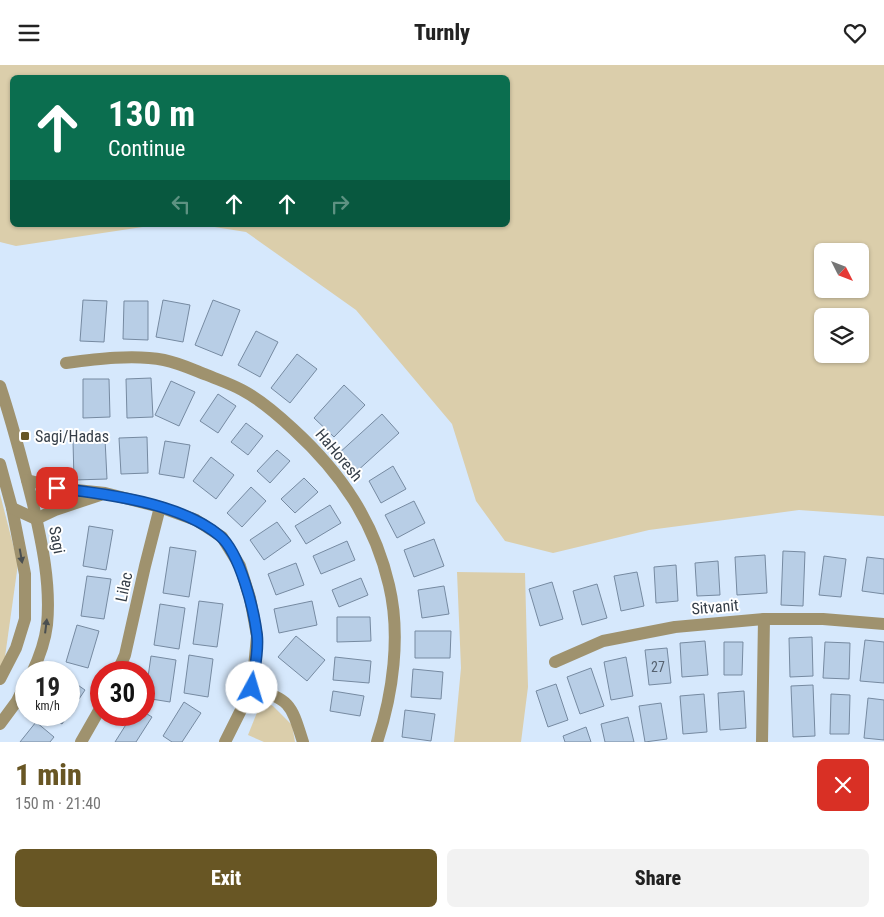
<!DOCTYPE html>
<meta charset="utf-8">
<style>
body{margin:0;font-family:"Roboto Condensed",sans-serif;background:#f2f2f2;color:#222;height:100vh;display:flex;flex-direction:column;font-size:19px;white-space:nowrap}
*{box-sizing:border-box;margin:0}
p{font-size:16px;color:#767676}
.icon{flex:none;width:28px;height:28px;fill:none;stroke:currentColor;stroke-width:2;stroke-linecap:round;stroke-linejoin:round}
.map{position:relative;height:677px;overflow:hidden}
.panel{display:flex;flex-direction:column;background:#fff;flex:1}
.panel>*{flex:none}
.hud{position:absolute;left:10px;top:10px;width:500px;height:152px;border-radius:8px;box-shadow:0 1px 4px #0004;background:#0b6e4f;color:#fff;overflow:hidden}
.needle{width:32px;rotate:132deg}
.fabs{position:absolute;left:814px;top:178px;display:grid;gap:10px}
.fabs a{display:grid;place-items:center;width:55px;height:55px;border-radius:8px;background:#fff;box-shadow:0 1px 4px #0004;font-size:25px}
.speed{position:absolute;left:15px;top:596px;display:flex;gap:10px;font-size:25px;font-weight:700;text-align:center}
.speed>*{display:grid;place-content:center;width:65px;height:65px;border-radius:50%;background:#fff;box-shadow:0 1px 4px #0004;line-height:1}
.speed small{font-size:12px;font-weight:400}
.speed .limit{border:8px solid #d22;background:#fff;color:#111}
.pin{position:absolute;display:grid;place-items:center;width:42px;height:42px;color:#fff;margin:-21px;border-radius:10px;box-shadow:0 2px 8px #0006}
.me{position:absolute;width:55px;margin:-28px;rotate:6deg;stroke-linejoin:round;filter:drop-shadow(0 0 4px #0008)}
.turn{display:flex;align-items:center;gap:18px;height:105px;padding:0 15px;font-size:22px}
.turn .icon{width:65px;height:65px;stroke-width:2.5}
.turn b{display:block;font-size:35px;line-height:42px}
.lanes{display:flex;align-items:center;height:48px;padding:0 15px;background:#0003;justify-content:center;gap:25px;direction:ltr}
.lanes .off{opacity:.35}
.round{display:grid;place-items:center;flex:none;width:52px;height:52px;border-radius:8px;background:#f2f2f2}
.head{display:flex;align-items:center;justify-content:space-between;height:85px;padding:0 15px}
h1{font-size:30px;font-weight:800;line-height:38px;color:#685624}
.primary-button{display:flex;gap:10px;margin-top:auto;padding:10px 15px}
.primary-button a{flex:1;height:58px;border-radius:8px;background:#685624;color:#fff;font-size:20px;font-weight:800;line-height:58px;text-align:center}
.primary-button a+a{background:#f2f2f2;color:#222}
header{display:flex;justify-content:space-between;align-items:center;height:65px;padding:0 15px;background:#fff;font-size:22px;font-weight:800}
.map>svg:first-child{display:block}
</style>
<header><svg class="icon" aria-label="menu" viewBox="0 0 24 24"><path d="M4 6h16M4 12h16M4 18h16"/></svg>Turnly<svg class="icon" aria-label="heart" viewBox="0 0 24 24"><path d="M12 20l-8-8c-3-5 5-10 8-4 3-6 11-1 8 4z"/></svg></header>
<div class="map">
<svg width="884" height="677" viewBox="0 0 884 677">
<rect width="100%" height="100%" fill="#d6e8fc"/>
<g fill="#dbceab" fill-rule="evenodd">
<path d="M0 0H884V451L799 445 649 465 553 488 505 476 476 436 452 359 356 245 246 167 202 160H508V12H12V160H156L16 181 0 177ZM822 186H860V224H822ZM860 251V289H822V251Z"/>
<polygon points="0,429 18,499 3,606 0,609"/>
<polygon points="457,507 525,508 528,622 521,677 454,677 461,603"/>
<polygon points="262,635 273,641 292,660 295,677 264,677 248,670"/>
</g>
<g fill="#b8cee6" stroke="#768aa1">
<polygon points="83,235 107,236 104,277 80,276"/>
<polygon points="163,235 190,240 183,277 156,272"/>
<polygon points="213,235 240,245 222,291 195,280"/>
<polygon points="124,236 148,236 148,275 123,274"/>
<polygon points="256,266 278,277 260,312 238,300"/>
<polygon points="297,289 317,304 290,338 271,323"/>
<polygon points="151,313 153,352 127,353 126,314"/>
<polygon points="83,314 109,314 110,352 83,353"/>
<polygon points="171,316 195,327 179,361 155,350"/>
<polygon points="344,320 365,340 334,372 314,353"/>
<polygon points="218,329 236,341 218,368 200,356"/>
<polygon points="382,349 399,368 355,408 338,389"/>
<polygon points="246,358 263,371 248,390 231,377"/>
<polygon points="147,372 148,408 121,409 119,373"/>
<polygon points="105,374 107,414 74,415 73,376"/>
<polygon points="165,376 190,380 184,413 159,409"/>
<polygon points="277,385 290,396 270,418 257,406"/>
<polygon points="211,392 234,410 216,434 193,416"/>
<polygon points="393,401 406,424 381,438 369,416"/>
<polygon points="304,413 318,427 295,448 281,434"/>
<polygon points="251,422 266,436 242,462 227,448"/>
<polygon points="414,436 425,458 397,473 385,450"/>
<polygon points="330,440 341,458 306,479 295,461"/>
<polygon points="277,457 291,476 264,495 250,475"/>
<polygon points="89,461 113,465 106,505 83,501"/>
<polygon points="434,474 444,501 414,512 404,485"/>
<polygon points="347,476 355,495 321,509 313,491"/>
<polygon points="170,482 196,486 189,532 163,528"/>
<polygon points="783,486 805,487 803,541 781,540"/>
<polygon points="765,490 767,528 737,530 735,492"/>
<polygon points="824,491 846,494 841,532 819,530"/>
<polygon points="867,492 884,494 884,529 862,526"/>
<polygon points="718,496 720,530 697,531 695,498"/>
<polygon points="296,498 304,520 276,530 268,509"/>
<polygon points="676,500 678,536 656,538 654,502"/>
<polygon points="637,507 644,541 621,546 614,511"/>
<polygon points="87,511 111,514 104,554 81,551"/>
<polygon points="361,513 368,530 339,542 332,525"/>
<polygon points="552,517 563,554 540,561 529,524"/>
<polygon points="597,519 607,553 582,560 573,526"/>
<polygon points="444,521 449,549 422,553 418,525"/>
<polygon points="199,536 223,539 217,582 193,579"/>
<polygon points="312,536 317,560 279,568 274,544"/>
<polygon points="160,539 185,543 179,584 154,580"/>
<polygon points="337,552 370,552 371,576 337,577"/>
<polygon points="77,560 99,566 88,603 66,597"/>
<polygon points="415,566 451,566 450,593 415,593"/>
<polygon points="296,571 325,595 307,616 278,592"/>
<polygon points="812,572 813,611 790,612 789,573"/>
<polygon points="865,575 884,577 884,618 860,616"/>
<polygon points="705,576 708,610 682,612 680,578"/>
<polygon points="724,577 743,577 742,610 724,610"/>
<polygon points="825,577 850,578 849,614 823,613"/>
<polygon points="667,583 671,618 649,620 645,585"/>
<polygon points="189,590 213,594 208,632 184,628"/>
<polygon points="151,591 176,595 170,637 145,633"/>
<polygon points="335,592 371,596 369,618 333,615"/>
<polygon points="626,592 633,631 611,635 604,597"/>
<polygon points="591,603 604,641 580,649 567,612"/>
<polygon points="413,604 443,607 441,634 411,632"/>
<polygon points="69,614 85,625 69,649"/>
<polygon points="556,619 568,655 548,662 536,626"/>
<polygon points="813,620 815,671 793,672 791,621"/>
<polygon points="333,626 364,631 360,651 330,646"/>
<polygon points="744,626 746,663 720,665 718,628"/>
<polygon points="704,629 707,667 683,669 680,631"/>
<polygon points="831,629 850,630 849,669 830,669"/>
<polygon points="868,633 884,635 884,675 864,673"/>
<polygon points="184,637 201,648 182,677 172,677 163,671"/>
<polygon points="661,638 667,674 645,677 639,641"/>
<polygon points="405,645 435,649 431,676 402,672"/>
<polygon points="144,647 152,652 136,677 115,677 132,650 144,650"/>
<polygon points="48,650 68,650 62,659"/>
<polygon points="628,652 634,677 605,677 601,659"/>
<polygon points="36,657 54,672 50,677 20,677"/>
<polygon points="586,662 591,677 565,677 563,671"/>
</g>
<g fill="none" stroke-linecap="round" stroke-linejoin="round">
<g stroke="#9f926e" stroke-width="12">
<path d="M66 298C96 294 134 289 164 295 179 298 194 305 207 310 219 315 231 319 242 325 261 335 278 350 293 364 341 408 374 456 389 520 401 570 393 629 377 677"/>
<path d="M0 321C13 360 23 399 33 439 42 478 51 520 47 560 45 577 39 593 32 608"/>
<polyline points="0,399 12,443 25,509 25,554 16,583 0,614"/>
<polyline points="27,415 57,423 105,428 160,442 196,455 222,472 240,501 250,533 257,571 252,623 225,677"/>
<polyline points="12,443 36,454 55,445 100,430"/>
<polyline points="555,597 603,576 675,562 764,554 823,554 884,559"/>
<polyline points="117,608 125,590 145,501 160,442"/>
<path d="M252 623C291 635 291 639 303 677"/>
<polyline points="0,659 17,636 26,618"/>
<polyline points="81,677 101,642"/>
<polyline points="762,677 764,554"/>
</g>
</g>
<defs><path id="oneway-solid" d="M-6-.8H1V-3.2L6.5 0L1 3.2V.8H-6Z" transform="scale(1.25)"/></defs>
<g fill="#4a4f50">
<use href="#oneway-solid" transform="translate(21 491) rotate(80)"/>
<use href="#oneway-solid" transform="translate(46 561) rotate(-83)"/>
</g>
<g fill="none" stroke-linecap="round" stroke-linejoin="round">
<g stroke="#114b97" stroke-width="12">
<path id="route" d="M57 423C107 429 181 438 220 471 240 488 254 545 257 570 259 587 254 606 252 623"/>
</g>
<use href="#route" stroke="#1a73e8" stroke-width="9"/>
</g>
<rect fill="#685624" stroke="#fff" stroke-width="2" x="20" y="366" width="10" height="10" rx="2.5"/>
<g text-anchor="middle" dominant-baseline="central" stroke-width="4" stroke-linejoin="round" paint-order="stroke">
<g font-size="14" fill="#566270">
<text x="658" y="602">27</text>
</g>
<g font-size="16" fill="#353e48" stroke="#fff" text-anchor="start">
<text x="35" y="371">Sagi/Hadas</text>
</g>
<g font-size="16" fill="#353e48" stroke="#fff">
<text transform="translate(339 390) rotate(50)">HaHoresh</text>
<text transform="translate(57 475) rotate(79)">Sagi</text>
<text transform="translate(124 522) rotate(-78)">Lilac</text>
<text transform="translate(715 542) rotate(-5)">Sitvanit</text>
</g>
</g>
</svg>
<div class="fabs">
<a><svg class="needle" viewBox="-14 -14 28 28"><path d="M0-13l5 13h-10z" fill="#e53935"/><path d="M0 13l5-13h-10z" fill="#767676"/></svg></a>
<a><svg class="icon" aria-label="layers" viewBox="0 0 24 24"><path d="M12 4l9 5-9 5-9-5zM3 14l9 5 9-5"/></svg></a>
</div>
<div class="speed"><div>19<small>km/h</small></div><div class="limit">30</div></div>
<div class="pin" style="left:57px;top:423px;background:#d93025"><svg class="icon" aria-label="arrive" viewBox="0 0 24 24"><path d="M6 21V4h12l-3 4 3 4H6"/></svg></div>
<svg class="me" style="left:252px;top:623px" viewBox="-20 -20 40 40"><circle r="19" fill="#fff"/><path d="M0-13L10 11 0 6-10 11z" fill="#1a73e8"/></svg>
<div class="hud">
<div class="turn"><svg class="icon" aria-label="ahead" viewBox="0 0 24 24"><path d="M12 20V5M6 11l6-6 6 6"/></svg><div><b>130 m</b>Continue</div></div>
<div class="lanes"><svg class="icon off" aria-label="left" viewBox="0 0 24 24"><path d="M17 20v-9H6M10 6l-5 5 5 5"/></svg><svg class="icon" aria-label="ahead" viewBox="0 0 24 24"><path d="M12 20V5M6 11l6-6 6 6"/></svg><svg class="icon" aria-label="ahead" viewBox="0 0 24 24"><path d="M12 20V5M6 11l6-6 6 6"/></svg><svg class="icon off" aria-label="right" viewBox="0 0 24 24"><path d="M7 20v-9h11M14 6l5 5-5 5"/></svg></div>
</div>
</div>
<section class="panel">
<div class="head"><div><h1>1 min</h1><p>150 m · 21:40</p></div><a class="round" style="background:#d93025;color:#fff"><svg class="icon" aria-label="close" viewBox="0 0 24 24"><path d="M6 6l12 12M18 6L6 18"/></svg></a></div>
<div class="primary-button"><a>Exit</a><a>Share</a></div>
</section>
